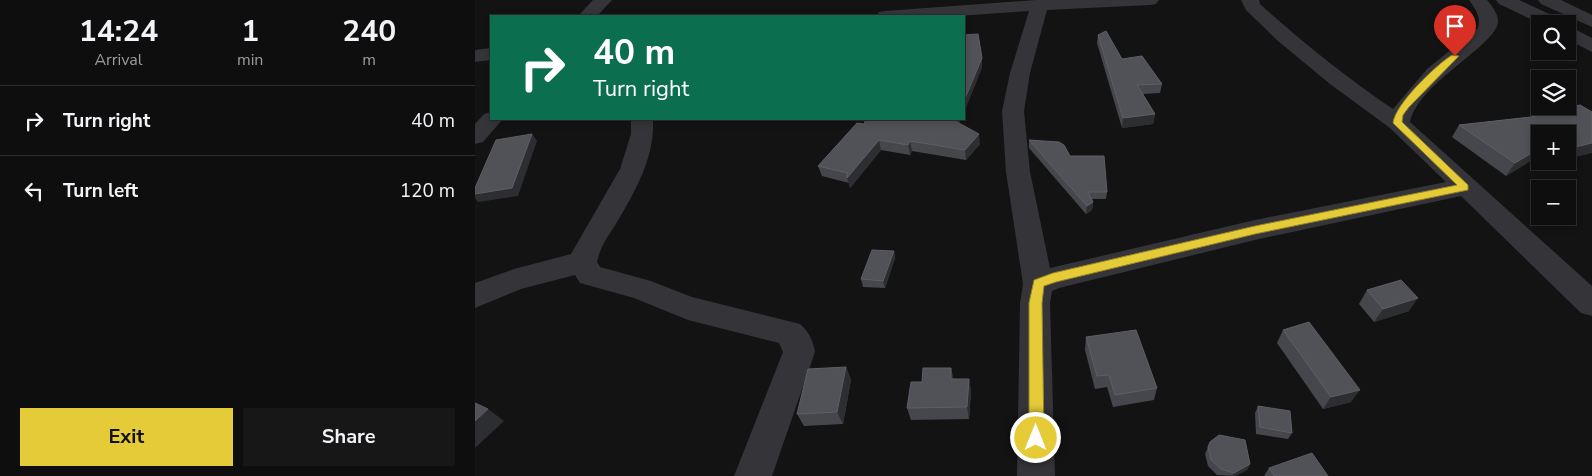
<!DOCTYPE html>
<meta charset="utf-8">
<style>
body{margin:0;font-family:"Nunito Sans",sans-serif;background:#171718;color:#f1f3f6;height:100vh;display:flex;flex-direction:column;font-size:19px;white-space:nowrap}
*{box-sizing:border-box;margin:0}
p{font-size:16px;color:#9b9c9e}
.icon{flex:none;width:28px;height:28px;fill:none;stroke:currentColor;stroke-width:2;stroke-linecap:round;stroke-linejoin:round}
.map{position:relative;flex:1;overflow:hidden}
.sheet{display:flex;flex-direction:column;background:#0e0e0f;width:475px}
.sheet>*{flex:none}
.guide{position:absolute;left:15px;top:15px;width:475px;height:105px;border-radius:0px;box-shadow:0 2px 8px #0003,0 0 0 1px #2e2e2f;background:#0b6e4f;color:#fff;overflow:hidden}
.tools{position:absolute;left:1056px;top:15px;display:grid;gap:10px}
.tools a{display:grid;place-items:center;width:45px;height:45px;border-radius:0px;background:#0e0e0f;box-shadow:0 2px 8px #0003,0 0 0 1px #2e2e2f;font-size:25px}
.pin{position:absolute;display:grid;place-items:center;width:42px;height:42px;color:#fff;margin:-51px -21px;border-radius:50% 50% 50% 0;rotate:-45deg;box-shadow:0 0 5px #0007}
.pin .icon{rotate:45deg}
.me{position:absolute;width:55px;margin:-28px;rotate:0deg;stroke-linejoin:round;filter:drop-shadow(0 0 4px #0008)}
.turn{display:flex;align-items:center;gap:18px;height:105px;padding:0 20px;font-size:22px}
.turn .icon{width:65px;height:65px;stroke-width:2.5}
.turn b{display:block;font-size:35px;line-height:42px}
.eta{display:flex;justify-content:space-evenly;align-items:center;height:85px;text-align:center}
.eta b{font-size:30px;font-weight:700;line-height:35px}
.primary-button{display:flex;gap:10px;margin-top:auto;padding:10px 20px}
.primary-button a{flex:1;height:58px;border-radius:0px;background:#e6cb38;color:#111;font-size:20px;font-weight:700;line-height:58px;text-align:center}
.primary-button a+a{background:#171718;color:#f1f3f6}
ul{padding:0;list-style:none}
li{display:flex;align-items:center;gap:15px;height:70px;padding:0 20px;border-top:1px solid #2e2e2f}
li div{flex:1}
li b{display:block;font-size:19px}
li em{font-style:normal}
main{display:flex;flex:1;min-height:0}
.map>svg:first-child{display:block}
</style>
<main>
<section class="sheet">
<div class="eta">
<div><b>14:24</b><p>Arrival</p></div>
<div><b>1</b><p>min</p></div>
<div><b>240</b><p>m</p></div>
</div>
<ul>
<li><svg class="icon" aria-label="right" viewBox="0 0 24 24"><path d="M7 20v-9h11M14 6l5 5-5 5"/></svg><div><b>Turn right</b></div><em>40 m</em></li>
<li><svg class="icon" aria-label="left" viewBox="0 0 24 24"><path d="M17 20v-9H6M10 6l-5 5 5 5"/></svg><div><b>Turn left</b></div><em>120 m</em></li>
</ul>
<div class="primary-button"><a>Exit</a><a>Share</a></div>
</section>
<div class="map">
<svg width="1117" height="476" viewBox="0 0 1117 476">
<rect width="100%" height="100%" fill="#131314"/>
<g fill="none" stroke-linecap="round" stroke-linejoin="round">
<g fill="#343439" fill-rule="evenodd">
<polygon points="118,0 137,0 122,16 103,16"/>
<path d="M561 0H684L681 4 675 5 572 10 555 73 549 111 555 172 575 268 780 220 971 182 915 128 855 84 803 41 771 10 766 0H784L785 4C827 42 871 77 918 109L952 69 1003 28C1006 16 1001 10 994 0H1012C1017 6 1022 12 1023 20 1025 44 944 81 935 122L1117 286V316L1106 313 986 196 780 240 584 288 577 291 575 303 580 476H542L545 303 548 284 531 172 527 111 535 73 554 11 482 16H401L404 12 410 11Z"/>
<polygon points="1021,0 1044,0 1087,20 1090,24 1066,24 1024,4"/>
<polygon points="1063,0 1086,0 1117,15 1117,27 1066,4"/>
<polygon points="1092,25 1117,38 1117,52 1092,39"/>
<polygon points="16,48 16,60 0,62 0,50"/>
<polygon points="16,112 16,119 28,119 8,142 0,144 0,124 9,114"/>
<path d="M156 119H178C180 158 160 191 141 224 133 236 125 247 122 262L125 267 176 281 217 297 325 324C334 332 338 340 340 352L297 476H259L308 352 304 343 213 320 159 298 105 283 100 275 46 289 0 308V283L39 269 96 254 145 169 156 134Z"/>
</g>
</g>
<g fill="#46474c">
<polygon points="623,35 647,59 687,84 685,93 668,94 680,114 678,124 647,128 622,43"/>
<polygon points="1105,105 1092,134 1065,134 1065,155 1031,176 977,137 984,125 1056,117"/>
<polygon points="486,119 484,123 505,144 491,160 437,151 435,155 406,150 375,188 374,183 347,176 343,166 389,124"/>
<polygon points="554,140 595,156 632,192 631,199 617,199 618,202 617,210 611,214 554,148"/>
<polygon points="419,251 420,258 410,288 388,287 386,279"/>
<polygon points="892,290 934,311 899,322 884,304"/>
<polygon points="808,330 876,402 848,409 802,343"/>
<polygon points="611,337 682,388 679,400 638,407 632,387 620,389 610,350"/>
<polygon points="371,367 376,380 368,424 329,426 322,414"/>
<polygon points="476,368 478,379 494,379 496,391 494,419 436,420 432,408 447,382"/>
<polygon points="783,406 817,433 813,439 781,434 780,413"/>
<polygon points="735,442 775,464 772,470 760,476 742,475 733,466 730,454"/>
<polygon points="794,468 853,476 789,476"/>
</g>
<g fill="#2d2e31">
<polygon points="507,58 507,68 489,113 489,101"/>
<polygon points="680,114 678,124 647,128 648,118"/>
<polygon points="481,119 486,119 481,131 480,121"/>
<polygon points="57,134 62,141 43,196 3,202 0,198 0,194"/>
<polygon points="504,134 505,144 491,160 490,150"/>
<polygon points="404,140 406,150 375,188 372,178"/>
<polygon points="435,141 437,151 435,155 433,145"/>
<polygon points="1117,143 1117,153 1092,159 1092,149"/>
<polygon points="1065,148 1065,155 1031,176 1040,163"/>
<polygon points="618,202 617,210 611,214 612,206"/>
<polygon points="419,251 420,258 410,288 408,281"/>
<polygon points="943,298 934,311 899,322 908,309"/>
<polygon points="371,367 376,380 368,424 362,412"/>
<polygon points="476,368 479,380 476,379"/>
<polygon points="494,379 496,391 494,419 492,407"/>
<polygon points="885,390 876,402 848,409 856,397"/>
<polygon points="13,409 29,421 0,448 0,421"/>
<polygon points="775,464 772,470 760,476 757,476 759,473"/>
</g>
<g fill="#505257" stroke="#5e5f66">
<polygon points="631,31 647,59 667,56 687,84 662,85 680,114 648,118 623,35"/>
<polygon points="503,34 507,58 489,101 489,35"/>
<polygon points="1105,105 1117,112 1117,143 1092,149 1092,134 1065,134 1065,148 1040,163 984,125 1056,117"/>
<polygon points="391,119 481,119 480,121 504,134 490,150 435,141 433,145 404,140 372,178 372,173 343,166 382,123 389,124"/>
<polygon points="57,134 37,188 0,194 0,188 21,140"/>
<polygon points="554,140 584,142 589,145 595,156 629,156 632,192 613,192 618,202 612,206"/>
<polygon points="397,250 419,251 408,281 386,279"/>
<polygon points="926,280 943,298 908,309 892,290"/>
<polygon points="834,322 885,390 856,397 808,330"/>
<polygon points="661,330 682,388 640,395 634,375 622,376 611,337"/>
<polygon points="371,367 362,412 322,414 333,369"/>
<polygon points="448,368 476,368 476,379 494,379 492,407 432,408 436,382 447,382"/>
<polygon points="0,403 13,409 0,421"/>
<polygon points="783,406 815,411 817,433 785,427"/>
<polygon points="744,435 770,440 775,464 759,473 746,469 736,460 733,447 735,442"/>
<polygon points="837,453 853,476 799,476 794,468"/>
</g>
<path fill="#e6cb38" stroke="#968424" d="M977 55 984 56 934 107 928 115 927 122 993 185V190L780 234 581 282 569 286 567 303 569 438 566 442 561 445 556 442 554 438V303L559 280 578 273 780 226 982 185 918 123C920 104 961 65 977 55Z"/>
</svg>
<div class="tools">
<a><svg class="icon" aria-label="search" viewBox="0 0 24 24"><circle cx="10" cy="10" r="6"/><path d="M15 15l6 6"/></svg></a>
<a><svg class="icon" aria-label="layers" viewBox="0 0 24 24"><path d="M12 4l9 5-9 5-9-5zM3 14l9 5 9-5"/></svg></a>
<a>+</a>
<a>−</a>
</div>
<div class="pin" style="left:980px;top:56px;background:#d93025"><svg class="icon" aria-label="arrive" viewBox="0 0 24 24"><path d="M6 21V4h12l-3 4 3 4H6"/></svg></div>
<svg class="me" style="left:561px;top:438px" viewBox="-20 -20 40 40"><circle r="17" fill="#e6cb38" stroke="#fff" stroke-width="3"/><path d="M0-11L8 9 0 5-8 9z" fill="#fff"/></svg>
<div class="guide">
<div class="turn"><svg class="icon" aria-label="right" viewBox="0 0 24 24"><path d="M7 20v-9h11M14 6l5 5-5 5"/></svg><div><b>40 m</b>Turn right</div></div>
</div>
</div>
</main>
